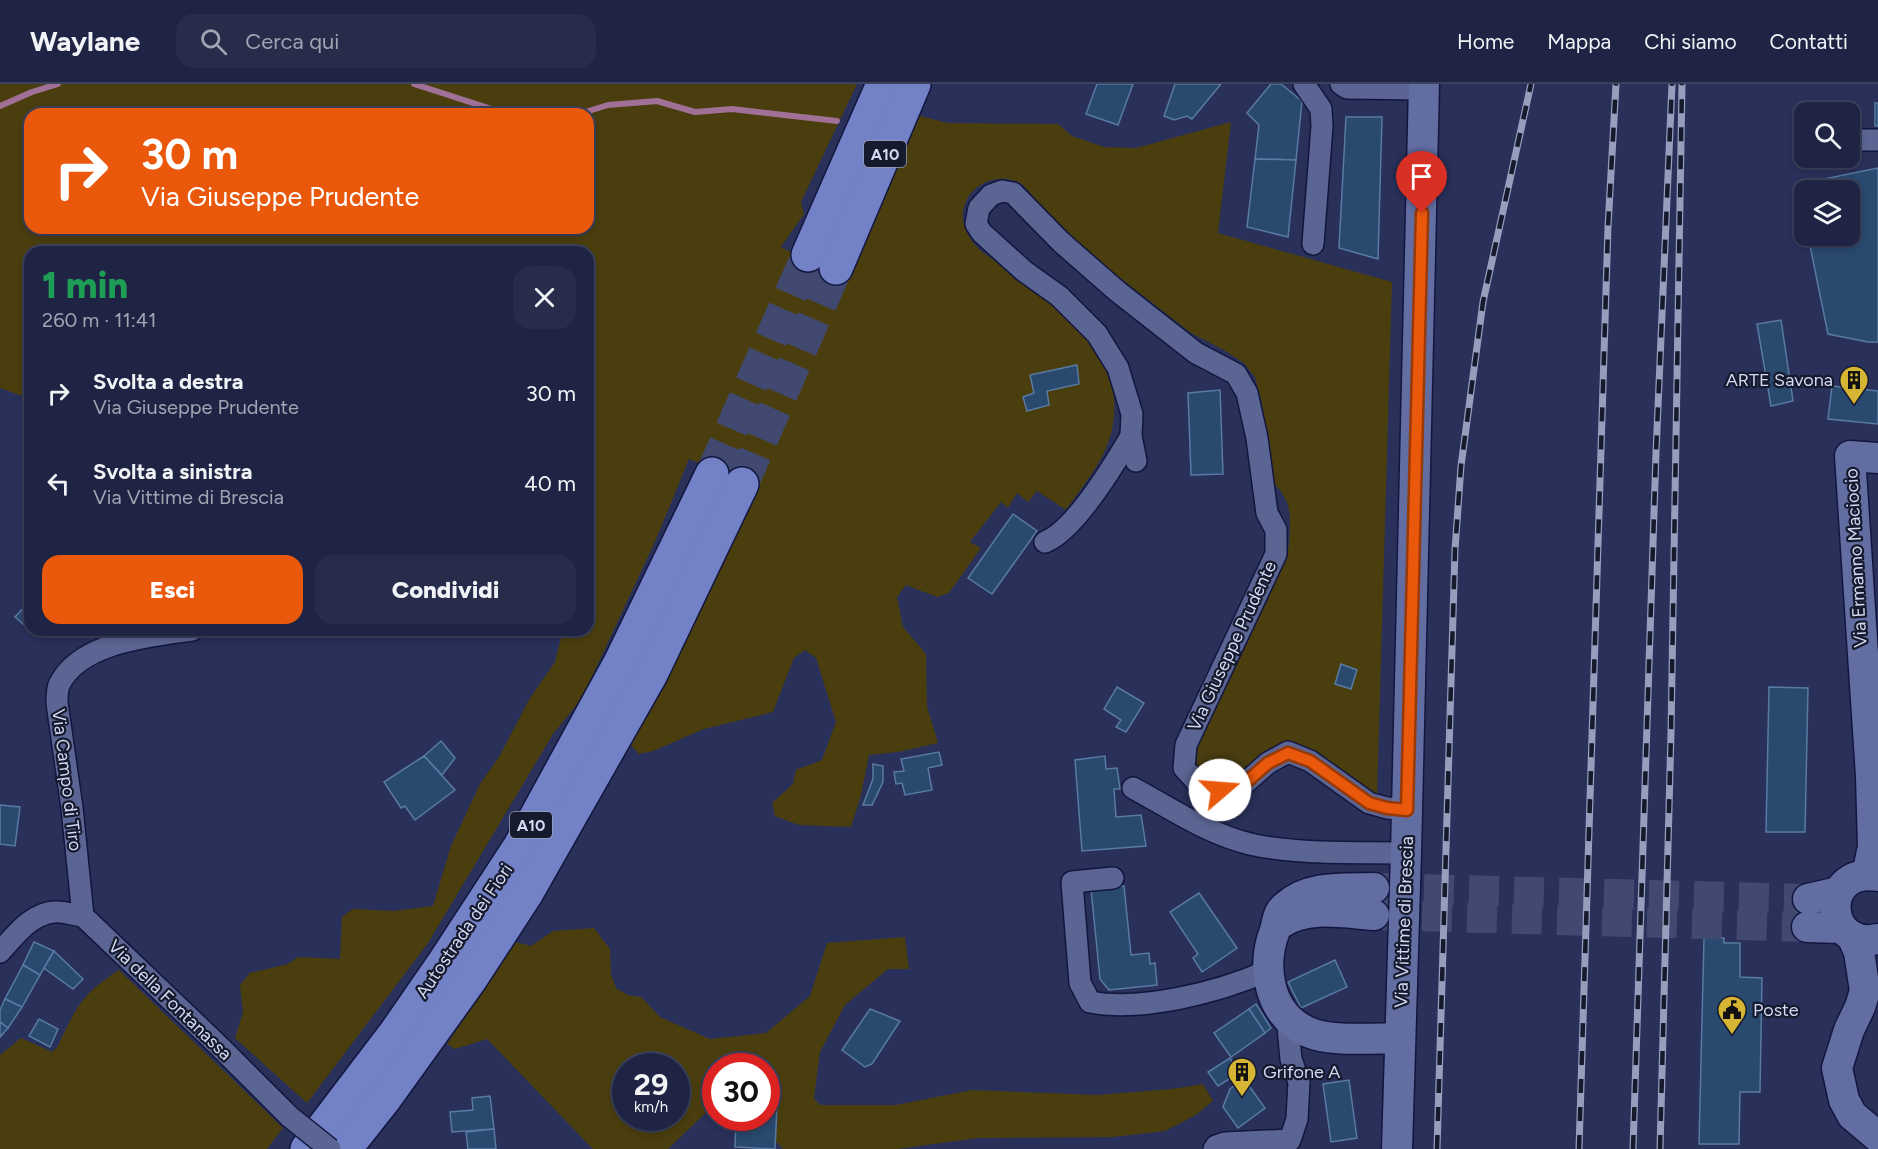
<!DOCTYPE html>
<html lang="it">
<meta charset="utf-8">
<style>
body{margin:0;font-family:Figtree,sans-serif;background:#272c4b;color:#f1f3f6;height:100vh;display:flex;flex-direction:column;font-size:22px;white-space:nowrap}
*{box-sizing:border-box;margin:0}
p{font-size:20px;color:#a1a4b2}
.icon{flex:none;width:33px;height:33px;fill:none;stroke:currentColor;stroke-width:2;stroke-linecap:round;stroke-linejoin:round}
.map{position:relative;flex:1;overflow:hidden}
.side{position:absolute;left:24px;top:162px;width:570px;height:390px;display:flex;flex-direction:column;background:#1f2444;border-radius:18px;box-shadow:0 3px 9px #0003,0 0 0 2px #3c415d}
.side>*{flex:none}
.banner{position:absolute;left:24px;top:24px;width:570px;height:126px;border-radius:18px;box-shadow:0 3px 9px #0003,0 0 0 2px #3c415d;background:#ea580c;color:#fff;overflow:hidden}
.buttons{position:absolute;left:1794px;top:18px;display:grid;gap:12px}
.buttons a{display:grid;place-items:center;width:66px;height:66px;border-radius:12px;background:#1f2444;box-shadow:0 3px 9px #0003,0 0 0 2px #3c415d;font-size:30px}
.speed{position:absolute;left:612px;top:969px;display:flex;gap:12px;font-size:30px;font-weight:700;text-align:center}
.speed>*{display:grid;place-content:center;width:78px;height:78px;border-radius:50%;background:#1f2444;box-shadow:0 3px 9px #0003,0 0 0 2px #3c415d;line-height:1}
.speed small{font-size:15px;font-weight:400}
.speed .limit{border:9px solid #d22;background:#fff;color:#111}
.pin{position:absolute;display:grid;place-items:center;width:51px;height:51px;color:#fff;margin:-62px -26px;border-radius:50% 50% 50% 0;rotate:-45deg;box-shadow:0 0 6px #0007}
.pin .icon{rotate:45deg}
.me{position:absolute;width:66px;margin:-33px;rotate:72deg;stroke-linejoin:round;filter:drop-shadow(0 0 4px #0008)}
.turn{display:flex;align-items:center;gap:21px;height:126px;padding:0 18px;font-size:27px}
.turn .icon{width:78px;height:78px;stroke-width:2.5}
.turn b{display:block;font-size:42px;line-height:51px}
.round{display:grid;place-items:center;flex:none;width:63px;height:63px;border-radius:18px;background:#272c4b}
.summary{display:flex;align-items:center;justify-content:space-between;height:102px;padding:0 18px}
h1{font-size:36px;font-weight:800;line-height:45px;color:#1e9e55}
.cta{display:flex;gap:12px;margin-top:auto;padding:12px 18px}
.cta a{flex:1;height:69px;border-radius:18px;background:#ea580c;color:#fff;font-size:24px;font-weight:800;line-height:69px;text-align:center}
.cta a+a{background:#272c4b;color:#f1f3f6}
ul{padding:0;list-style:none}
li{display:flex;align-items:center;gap:18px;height:90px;padding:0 18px}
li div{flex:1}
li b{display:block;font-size:22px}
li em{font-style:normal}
header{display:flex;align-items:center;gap:36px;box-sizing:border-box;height:84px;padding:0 30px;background:#1f2444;border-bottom:2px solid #3c415d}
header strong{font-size:28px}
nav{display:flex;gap:33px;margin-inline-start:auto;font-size:21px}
.search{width:420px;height:54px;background:#272c4b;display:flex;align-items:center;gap:15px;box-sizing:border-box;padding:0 21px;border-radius:18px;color:#a1a4b2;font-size:22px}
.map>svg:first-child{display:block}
</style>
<header>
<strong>Waylane</strong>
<div class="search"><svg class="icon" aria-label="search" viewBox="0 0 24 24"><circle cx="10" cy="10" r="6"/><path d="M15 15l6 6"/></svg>Cerca qui</div>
<nav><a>Home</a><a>Mappa</a><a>Chi siamo</a><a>Contatti</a></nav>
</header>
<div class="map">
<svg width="1878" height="1065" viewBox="0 0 1878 1065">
<rect width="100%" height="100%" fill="#29305a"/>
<g fill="#4a3e0f" fill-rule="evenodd">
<path d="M0 0H857L801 118 804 130 781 163 845 194 916 31 948 39 1058 40 1072 52 1104 63 1136 64 1231 38 1218 149 1392 198 1377 713 1272 665C1255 678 1229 708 1206 692 1193 683 1194 672 1196 658L1289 462C1290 437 1294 418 1274 400L1262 320 1255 293 1244 279 1224 266 1191 249 1070 155 1023 101C989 79 943 118 972 157 978 166 988 172 996 178 1009 189 1022 200 1036 210 1046 216 1057 222 1067 229 1104 259 1125 309 1109 356 1101 381 1081 404 1066 426L1037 407 1028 418 1017 409 1008 424 1001 418 970 458 981 464 949 509 937 513 906 501 897 513 903 543 926 570 927 622 938 659 898 668 869 671 861 711 851 743 799 741 775 732 772 719 793 700 796 686 822 676 836 638 816 574 805 566 794 574 773 628 704 645 653 667 639 670 629 659 751 401 689 375 657 453 582 614 553 650 428 859 307 1019 235 954 243 928 240 901 250 889 288 880 298 873 340 875 342 833 353 825 394 827 433 822 451 762 480 700 499 673 530 614 555 578 563 546H588V168H30V315L0 304ZM30 30H588V144H30Z"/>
<path d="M594 844 610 865 611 891 616 904 628 911 641 913 660 933 710 955 766 949 810 912 827 859 905 853 909 885H888L845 921 820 968 814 1014 820 1021H896L972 1006 1097 1011 1172 1005 1203 1000 1213 1017 1196 1031 1165 1047 1113 1053 978 1054 897 1065H783L753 1034H766V982H716L715 1020 668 1065H593L487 955 455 965 447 960 515 858 531 862 553 847ZM626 982H676V1034H626Z"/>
<path d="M119 886 283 1044 267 1065H0V971L21 954 52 968 58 962C76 923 82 910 119 886Z"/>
</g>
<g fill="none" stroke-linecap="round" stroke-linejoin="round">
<g stroke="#a17097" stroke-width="6">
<polyline points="414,0 507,30"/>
<polyline points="0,22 32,8 58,0"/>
<polyline points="579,30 608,21 657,17 695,28 732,25 837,37"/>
</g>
</g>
<g fill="#29496e" stroke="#597aa3" stroke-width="1.5">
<polygon points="1097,0 1133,0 1118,41 1086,30"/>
<polygon points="1175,0 1221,0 1192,35 1187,32 1174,36 1164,32"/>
<polygon points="1271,0 1281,0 1302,17 1296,76 1255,75 1259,41 1247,29"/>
<rect x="1875" y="19" width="3" height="23"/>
<polygon points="1346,33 1382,33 1378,175 1339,164"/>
<polygon points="1255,75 1296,76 1288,153 1247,143"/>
<polygon points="1878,84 1878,258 1868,258 1828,250 1808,152 1850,152 1850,106 1804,106 1804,118 1804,99"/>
<polygon points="1781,236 1793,317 1771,322 1757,240"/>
<polygon points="1077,281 1079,300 1047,307 1049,321 1027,327 1023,313 1034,309 1030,291"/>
<polygon points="1832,302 1878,307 1878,340 1828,335"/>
<polygon points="1220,306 1223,390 1191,391 1188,309"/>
<polygon points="1013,430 1037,447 992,510 968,494"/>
<polygon points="30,466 30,482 29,482 24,468"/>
<polygon points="27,520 30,523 30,546 37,546 34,550 15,533"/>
<polygon points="1341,580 1357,586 1351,605 1335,600"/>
<polygon points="1117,603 1144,619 1126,648 1116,643 1121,636 1104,625"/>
<polygon points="1769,603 1808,604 1805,748 1766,748"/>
<polygon points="441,657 455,674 442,691 424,672"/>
<polygon points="939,668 942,681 928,684 932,706 905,711 902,699 896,700 894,688 904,687 901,675"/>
<polygon points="424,672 455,706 415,736 405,722 401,724 384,698"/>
<polygon points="1105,672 1106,685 1117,684 1120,705 1114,705 1116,733 1141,731 1146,762 1082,767 1075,676"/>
<polygon points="873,680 883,682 883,698 872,721 863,721 873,695"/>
<polygon points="0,721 20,723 15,762 0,760"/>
<polygon points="1124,802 1131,871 1149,869 1150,880 1155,879 1157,901 1109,906 1100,895 1091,805"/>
<polygon points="1199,809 1237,864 1202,888 1193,874 1198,870 1170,828"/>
<polygon points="1704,854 1724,854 1724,859 1740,859 1740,893 1762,894 1760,1008 1740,1008 1739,1060 1699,1060"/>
<polygon points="34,858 54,867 40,891 23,881"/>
<polygon points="54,867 83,895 73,905 44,884"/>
<polygon points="1335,876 1347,903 1301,924 1288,898"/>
<polygon points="23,881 40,891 22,923 5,915"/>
<polygon points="5,915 22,923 8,944 0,938 0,926"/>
<polygon points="1256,920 1271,944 1265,949 1249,925"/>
<polygon points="870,925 900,937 872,980 865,983 842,966"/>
<polygon points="1249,925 1265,949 1231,973 1214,949"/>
<polygon points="39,935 58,945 50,963 29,952"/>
<polygon points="0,938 8,944 0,953"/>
<polygon points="1230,974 1239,989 1218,1002 1208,988"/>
<polygon points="1244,995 1265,1024 1238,1044 1223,1023 1230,1005"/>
<polygon points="1349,996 1357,1054 1331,1058 1323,1000"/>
<polygon points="490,1012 494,1045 452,1048 450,1028 473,1026 472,1014"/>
<polygon points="766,1022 777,1022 775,1065 735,1063 736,1034 766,1034"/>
<polygon points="494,1045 496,1065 468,1065 466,1048"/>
</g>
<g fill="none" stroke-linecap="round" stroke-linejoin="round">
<g stroke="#424971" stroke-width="30" stroke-dasharray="30 15" stroke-linecap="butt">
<polyline points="1379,804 1808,815"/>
<polyline points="1377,831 1807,843"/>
</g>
<g stroke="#424971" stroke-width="33" stroke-dasharray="33 16" stroke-linecap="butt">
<polyline points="712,390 808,171"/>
<polyline points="742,400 836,184"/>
</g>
<g stroke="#12163e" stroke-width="24">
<g id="street">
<polyline points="1304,0 1321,25 1322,42 1313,160"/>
<polyline points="1341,0 1347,4 1425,5"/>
<polyline points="1850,56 1878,56"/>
<polyline points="1136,377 1131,352 1132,330 1118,284 1097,250 1059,212 1024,187 982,149 976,140 979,124 991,111 1002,107 1013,109 1061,158 1117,207 1196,269 1236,290 1247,309 1257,354 1267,429 1276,446 1276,470 1186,661 1184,684 1204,706 1236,707 1268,679 1288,668 1310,677 1369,719 1387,724 1407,726"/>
<path d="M1045 458C1075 446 1114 381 1131 352"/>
<path d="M1133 704C1170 724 1208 750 1250 760 1298 771 1356 768 1406 769"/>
<path d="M1113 794 1072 798 1080 899 1090 918C1142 928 1219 908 1267 887"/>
<path d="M83 832 72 724 57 619C57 613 57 606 59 601 79 558 151 552 192 546"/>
<path d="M0 868C15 852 30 830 54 828 63 827 74 831 83 832L220 963 290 1033"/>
<polyline points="1214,1065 1216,1062 1225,1059 1290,1056 1297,1035 1299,998 1291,975 1287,933"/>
</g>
</g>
<g stroke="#12163e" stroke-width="33">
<g id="secondary">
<polyline points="1867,791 1873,763 1871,692 1850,372 1878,374"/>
<path d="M1878 792C1818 783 1825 867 1878 855"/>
<path d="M1374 804C1344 805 1310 801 1286 822 1277 829 1278 836 1275 846 1261 883 1268 930 1308 948 1333 959 1372 953 1399 955"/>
<polyline points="1808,815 1839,808"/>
<path d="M1281 839C1308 821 1344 829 1374 831"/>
<polyline points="1807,843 1842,844"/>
<polyline points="1852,852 1859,868 1865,907 1860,923 1849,946 1837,984 1844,1016 1852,1031 1878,1053"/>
<polyline points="1397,1065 1406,769 1424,0"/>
</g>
</g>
<g stroke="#12163e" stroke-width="36">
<g id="highway">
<polyline points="808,171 883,0"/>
<polyline points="836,184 914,0"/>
<polyline points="307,1065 396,948 443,880 520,762 620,579 712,390"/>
<polyline points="345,1065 386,1013 470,896 526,810 651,590 742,400"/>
</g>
</g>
<use href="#street" stroke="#5a6593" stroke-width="21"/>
<use href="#secondary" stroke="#626da2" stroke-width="30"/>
<use href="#highway" stroke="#7381c6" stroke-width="33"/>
<g stroke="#979ebd" stroke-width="7">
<g id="rail">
<polyline points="1437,1065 1455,466 1461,382 1483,218 1531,0"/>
<polyline points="1579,1065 1608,143 1616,0"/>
<polyline points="1633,1065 1656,369 1672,0"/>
<polyline points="1660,1065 1671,649 1682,0"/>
</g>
</g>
<use href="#rail" stroke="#161a2d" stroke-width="4.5" stroke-dasharray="14" stroke-linecap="butt"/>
<g stroke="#12163e" stroke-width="24" stroke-linecap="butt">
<polyline id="street-bridge" points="290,1033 330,1065"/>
</g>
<use href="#street-bridge" stroke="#5a6593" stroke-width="21"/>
</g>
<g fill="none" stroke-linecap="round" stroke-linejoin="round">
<g stroke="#983908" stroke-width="15">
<polyline id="route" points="1220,706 1236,707 1268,679 1288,669 1310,677 1369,719 1387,724 1407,726 1422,129"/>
</g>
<use href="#route" stroke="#ea580c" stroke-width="10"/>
</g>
<defs>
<g id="building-pin" transform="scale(1.5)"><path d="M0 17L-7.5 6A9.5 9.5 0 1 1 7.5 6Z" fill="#d6b534" stroke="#161a2d"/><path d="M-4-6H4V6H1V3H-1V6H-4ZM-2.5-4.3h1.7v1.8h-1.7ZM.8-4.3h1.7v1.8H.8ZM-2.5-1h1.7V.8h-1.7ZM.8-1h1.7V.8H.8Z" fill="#111"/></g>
<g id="civic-pin" transform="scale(1.5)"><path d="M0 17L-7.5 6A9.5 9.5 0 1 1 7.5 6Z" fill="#d6b534" stroke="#161a2d"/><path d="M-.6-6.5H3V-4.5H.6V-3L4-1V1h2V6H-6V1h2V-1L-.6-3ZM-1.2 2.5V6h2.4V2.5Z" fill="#111"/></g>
</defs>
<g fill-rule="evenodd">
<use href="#building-pin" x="1854" y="296"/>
<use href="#civic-pin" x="1732" y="926"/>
<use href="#building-pin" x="1242" y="988"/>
</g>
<g text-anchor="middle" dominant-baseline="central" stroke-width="4.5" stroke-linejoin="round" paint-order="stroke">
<g fill="#161a2d" stroke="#9aa0b8" stroke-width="1.5">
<rect x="864" y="57" width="42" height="26" rx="4.5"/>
<rect x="510" y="728" width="42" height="26" rx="4.5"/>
</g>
<g font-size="16" font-weight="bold" fill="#d2d9f3">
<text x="885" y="70">A10</text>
<text x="531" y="741">A10</text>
</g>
<g font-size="18" fill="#d2d9f3" stroke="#161a2d" text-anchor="start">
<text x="1833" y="296" text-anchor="end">ARTE Savona</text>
<text x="1753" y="926">Poste</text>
<text x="1263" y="988">Grifone A</text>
</g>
<g font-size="18" fill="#d2d9f3" stroke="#161a2d">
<text transform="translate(1856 474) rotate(-93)">Via Ermanno Maciocio</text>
<text transform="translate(1232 562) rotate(-65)">Via Giuseppe Prudente</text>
<text transform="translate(67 696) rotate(83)">Via Campo di Tiro</text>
<text transform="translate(1404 838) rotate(-88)">Via Vittime di Brescia</text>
<text transform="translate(464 847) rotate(-56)">Autostrada dei Fiori</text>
<text transform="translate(170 916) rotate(44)">Via della Fontanassa</text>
</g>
</g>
</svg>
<div class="buttons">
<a><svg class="icon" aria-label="search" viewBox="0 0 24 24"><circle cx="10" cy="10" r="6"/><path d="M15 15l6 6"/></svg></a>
<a><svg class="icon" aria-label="layers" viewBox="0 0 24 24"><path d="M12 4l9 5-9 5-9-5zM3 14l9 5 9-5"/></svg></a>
</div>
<div class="speed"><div>29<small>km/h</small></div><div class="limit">30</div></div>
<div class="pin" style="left:1422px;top:129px;background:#d93025"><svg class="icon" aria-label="arrive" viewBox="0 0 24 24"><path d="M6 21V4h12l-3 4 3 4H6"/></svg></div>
<svg class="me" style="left:1220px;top:706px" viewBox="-20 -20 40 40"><circle r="19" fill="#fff"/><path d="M0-13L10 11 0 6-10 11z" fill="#ea580c"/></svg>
<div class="banner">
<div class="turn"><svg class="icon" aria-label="right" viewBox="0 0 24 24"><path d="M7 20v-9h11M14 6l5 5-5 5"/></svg><div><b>30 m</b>Via Giuseppe Prudente</div></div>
</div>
<section class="side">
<div class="summary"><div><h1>1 min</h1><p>260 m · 11:41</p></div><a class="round"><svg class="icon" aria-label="close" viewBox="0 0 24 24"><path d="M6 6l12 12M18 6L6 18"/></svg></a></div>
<ul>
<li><svg class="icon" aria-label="right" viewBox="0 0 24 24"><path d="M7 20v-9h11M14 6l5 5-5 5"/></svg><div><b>Svolta a destra</b><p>Via Giuseppe Prudente</p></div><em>30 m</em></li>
<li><svg class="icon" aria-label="left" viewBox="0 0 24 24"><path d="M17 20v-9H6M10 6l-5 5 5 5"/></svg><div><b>Svolta a sinistra</b><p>Via Vittime di Brescia</p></div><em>40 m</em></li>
</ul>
<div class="cta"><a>Esci</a><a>Condividi</a></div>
</section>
</div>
